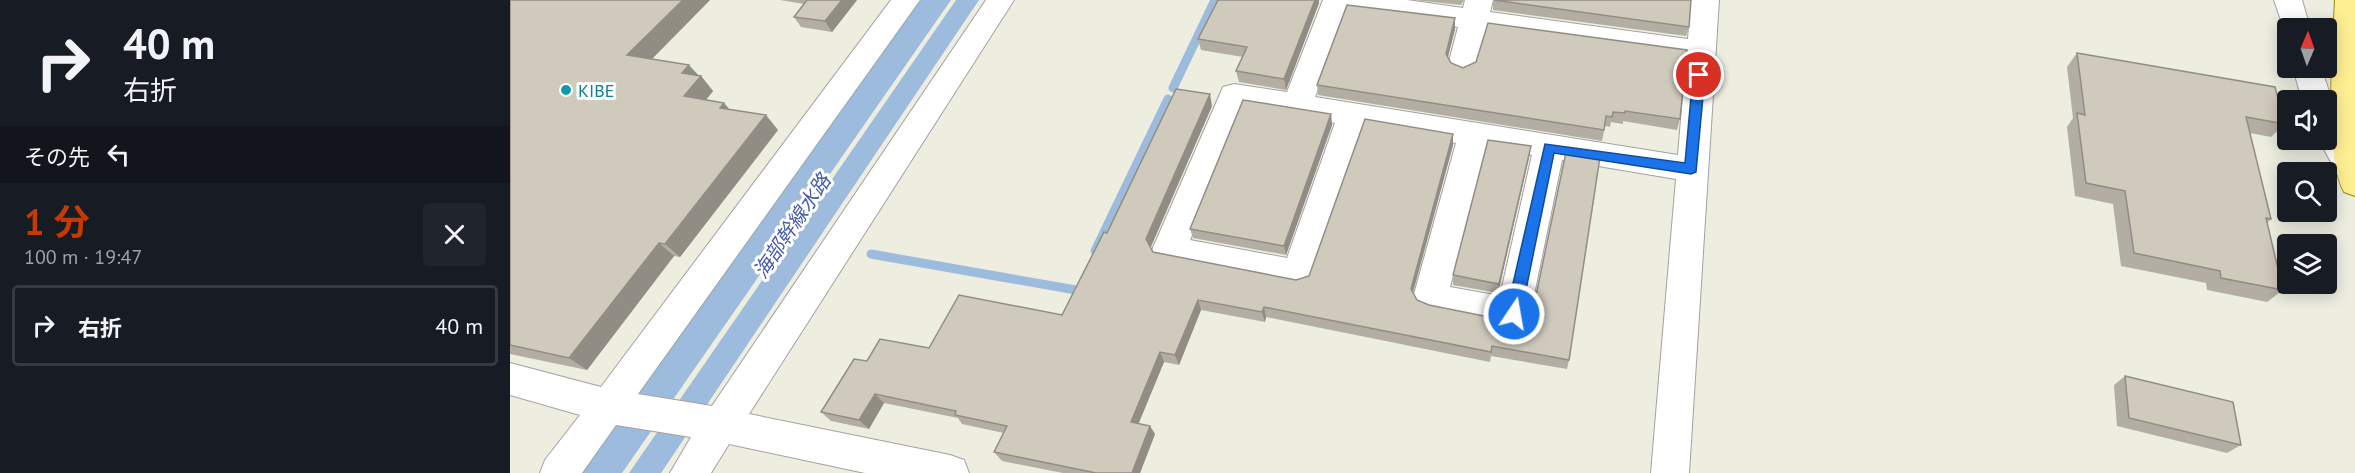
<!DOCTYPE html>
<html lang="ja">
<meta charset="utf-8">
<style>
body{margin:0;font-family:"PT Sans","Noto Sans JP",sans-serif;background:#20242c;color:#f1f3f6;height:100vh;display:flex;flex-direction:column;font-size:22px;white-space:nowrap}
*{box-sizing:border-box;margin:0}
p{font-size:20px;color:#9ea1a6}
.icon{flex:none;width:33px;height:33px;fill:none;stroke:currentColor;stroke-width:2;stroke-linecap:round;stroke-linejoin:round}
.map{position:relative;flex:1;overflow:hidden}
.details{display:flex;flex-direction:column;background:#171b24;width:510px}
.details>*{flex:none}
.top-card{background:#171b24;color:#f1f3f6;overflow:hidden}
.needle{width:39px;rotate:2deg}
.tools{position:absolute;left:1767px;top:18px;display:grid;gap:12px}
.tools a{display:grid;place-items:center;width:60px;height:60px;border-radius:6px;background:#171b24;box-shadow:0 3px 15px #0003;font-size:30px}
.pin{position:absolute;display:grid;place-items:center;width:51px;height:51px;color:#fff;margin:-26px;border:3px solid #fff;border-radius:50%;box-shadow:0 2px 6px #0007}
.me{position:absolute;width:66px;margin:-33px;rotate:12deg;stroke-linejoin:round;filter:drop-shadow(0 0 4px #0008)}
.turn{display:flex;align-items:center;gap:21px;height:126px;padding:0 24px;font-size:27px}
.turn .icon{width:78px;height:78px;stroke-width:2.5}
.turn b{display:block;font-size:42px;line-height:51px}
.then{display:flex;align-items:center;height:57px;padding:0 24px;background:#0003;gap:12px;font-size:22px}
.round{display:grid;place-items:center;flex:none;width:63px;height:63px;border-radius:6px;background:#20242c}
.overview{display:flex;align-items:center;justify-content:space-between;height:102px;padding:0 24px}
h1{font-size:36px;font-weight:700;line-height:45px;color:#c63900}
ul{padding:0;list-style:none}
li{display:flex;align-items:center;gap:18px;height:81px;margin:0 12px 9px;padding:0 12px;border:3px solid #363941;border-radius:6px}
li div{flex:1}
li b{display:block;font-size:22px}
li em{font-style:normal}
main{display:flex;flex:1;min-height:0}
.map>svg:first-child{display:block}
</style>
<main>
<section class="details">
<div class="top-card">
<div class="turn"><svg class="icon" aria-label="right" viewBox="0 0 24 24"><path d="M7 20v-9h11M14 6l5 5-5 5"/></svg><div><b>40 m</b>右折</div></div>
<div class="then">その先<svg class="icon" aria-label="left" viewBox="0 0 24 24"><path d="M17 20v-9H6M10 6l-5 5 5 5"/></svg></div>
</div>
<div class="overview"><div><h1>1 分</h1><p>100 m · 19:47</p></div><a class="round"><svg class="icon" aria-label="close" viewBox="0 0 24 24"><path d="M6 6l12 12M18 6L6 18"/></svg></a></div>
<ul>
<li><svg class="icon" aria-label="right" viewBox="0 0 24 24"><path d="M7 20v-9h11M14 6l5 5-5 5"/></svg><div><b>右折</b></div><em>40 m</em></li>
</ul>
</section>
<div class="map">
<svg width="1845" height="473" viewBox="0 0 1845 473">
<rect width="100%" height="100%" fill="#edede0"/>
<g fill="#9dbcdd">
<polygon points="409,0 441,0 112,473 70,473"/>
<polygon points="446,0 469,0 151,473 119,473"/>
</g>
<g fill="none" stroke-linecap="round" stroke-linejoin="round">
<g stroke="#9dbcdd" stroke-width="9">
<polyline points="663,88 705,0"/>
<polyline points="585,251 658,99"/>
<polyline points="361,254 566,290"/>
</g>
<g stroke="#a2a2a2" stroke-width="2">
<g id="minor">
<polygon points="381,0 410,0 128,394 202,406 476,0 504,0 239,414 440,455 454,460 459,473 355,473 219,444 201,473 160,473 181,437 106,425 72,473 30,473 35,460 70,415 0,395 0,363 91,387"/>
<path d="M813 0H897L953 8 955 0H983L980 12 1178 39 1181 0H1209L1179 473H1141L1166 179 1052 160 1020 314 1015 325 1003 329 920 313 908 308 903 298 946 143 854 127 800 284 788 288 647 260 642 250 713 87 724 84 777 92ZM837 11 948 27 938 65 943 72 953 76 963 72 976 31 1176 59 1168 155 805 97ZM734 108 825 123 777 258 680 240ZM976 148 1022 155 990 296 940 287Z"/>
<polygon points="1764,0 1792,0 1800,28 1778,28 1776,35"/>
<polygon points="1783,68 1811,68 1822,100 1818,108 1816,100 1792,100"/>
<polygon points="1816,112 1827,115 1845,148 1845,181 1830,179 1809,140 1816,140"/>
</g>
</g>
<g stroke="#928c00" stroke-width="2">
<path id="major" d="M1825 0H1845V196L1834 192C1814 155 1823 44 1825 0Z"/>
</g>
<use href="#minor" fill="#fff" fill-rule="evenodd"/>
<use href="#major" fill="#ffef93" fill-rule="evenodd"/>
</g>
<g fill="#b3aea3">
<polygon points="0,0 200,0 142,59 191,76 203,91 196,100 214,103 219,109 268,130 170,257 164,256 77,370 0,354"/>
<polygon points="270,0 347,0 322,32 291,27 284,17 294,4"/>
<polygon points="708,0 809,0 809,3 776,90 729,82 726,71 733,57 691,50 688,39"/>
<polygon points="904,0 954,0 951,5"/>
<polygon points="983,0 1179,27 1176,36 983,10"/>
<polygon points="945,18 945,29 938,57 941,63 953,68 1170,119 1167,130 1113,121 1113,124 1101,122 1100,127 1095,126 1092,141 808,95 807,85"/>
<polygon points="1567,53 1775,124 1761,137 1740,133 1761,219 1757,223 1773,290 1757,302 1697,290 1696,283 1611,266 1603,204 1565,196 1557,127 1563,118 1557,67"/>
<polygon points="702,106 640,248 643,252 786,280 799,276 943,134 943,145 903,293 907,300 1059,360 1057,369 981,356 980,362 756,317 755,322 691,310 669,365 654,362 628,423 645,434 630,473 553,473 492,461 484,452 494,433 452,424 448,418 374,403 359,429 321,421 311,412 357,361 419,348 552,315"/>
<polygon points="821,114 822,125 776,255 683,238 680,229"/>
<polygon points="1019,157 988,293 943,285 943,275"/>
<polygon points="1615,376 1731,445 1717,453 1607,426 1604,385"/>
</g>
<g fill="#928d84">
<polygon points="173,0 200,0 131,70 117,55"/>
<polygon points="332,0 347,0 322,32 315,21"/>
<polygon points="805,0 809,0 809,3 776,90 774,79"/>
<polygon points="945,18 945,29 936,64 936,54"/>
<polygon points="179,65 190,77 191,76 203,91 187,111 174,96 172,73"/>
<polygon points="700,94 702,106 640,249 636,239"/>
<polygon points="214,103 226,117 210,108"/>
<polygon points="821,114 822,125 776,255 774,246"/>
<polygon points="256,115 268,130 170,257 155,244"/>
<polygon points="943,134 943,145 901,299 901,289"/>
<polygon points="1021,146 1019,157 988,293 989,284"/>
<polygon points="149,243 164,256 77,370 59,358"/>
<polygon points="688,300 691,310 669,365 665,355"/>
<polygon points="754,307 756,317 755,322 752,312"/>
<polygon points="650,352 654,362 626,430 621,422"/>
<polygon points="365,394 374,403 359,429 349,420"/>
<polygon points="640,426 645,434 630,473 622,473"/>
</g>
<g fill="#d0cabd" stroke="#928d84" stroke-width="1.5">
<polygon points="0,0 173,0 117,55 179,65 172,73 191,76 174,96 214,103 210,108 256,115 155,244 149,243 59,358 0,345"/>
<polygon points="297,0 332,0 315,21 284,17"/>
<polygon points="708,0 805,0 774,79 726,71 737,47 688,39"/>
<polygon points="984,0 1181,0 1179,27"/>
<polygon points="837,5 945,18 936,54 941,63 953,68 966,62 978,23 1177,50 1170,119 1115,111 1115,113 1103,112 1102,117 1096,116 1094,130 807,85"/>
<polygon points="1567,53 1765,87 1775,124 1736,117 1761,219 1756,218 1773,290 1711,278 1710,271 1624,253 1615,191 1576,183 1567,113 1575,115"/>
<polygon points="666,89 700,94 636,239 643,252 786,280 799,276 855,119 943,134 901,289 907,300 919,305 1004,322 1017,318 1024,305 1056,152 1090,157 1059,360 982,346 981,352 754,307 752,312 688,300 665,355 650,352 621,422 640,426 622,473 586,473 484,452 497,426 445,415 446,411 365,394 349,420 311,412 344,359 357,361 370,339 419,348 449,295 552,315 594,232 597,233"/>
<polygon points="733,100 821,114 774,246 680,229"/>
<polygon points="978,140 1021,146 989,284 943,275"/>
<polygon points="1615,376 1723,402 1731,445 1619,418"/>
</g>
<polygon fill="#1a73e8" stroke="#114b97" stroke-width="1.5" points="1189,71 1195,75 1186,172 1181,174 1044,153 1011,314 1004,321 998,319 996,314 1035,144 1175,163 1183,75"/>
<circle fill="#0f9aa8" stroke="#fff" stroke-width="2" cx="56" cy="90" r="6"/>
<g text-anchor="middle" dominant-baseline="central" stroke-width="6" stroke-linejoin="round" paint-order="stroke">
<g font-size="18" fill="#0d838f" stroke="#fff" text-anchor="start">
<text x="68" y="90">KIBE</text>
</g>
<g font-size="20" font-style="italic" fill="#455bad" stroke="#fff">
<text transform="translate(282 226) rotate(-56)">海部幹線水路</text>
</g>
</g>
</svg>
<div class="tools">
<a><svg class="needle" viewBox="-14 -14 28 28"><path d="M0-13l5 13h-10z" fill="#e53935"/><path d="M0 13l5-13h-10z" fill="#9ea1a6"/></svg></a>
<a><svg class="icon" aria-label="sound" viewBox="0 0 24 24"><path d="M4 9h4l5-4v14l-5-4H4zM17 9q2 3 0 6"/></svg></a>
<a><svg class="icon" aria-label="search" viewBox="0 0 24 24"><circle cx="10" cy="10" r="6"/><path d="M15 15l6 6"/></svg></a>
<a><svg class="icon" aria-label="layers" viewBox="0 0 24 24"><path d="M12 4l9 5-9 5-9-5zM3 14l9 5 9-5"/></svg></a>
</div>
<div class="pin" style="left:1189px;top:75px;background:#d93025"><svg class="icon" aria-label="arrive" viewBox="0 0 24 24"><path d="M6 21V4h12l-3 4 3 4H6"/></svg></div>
<svg class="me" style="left:1004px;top:314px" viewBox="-20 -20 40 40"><circle r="17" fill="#1a73e8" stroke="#fff" stroke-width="3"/><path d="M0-11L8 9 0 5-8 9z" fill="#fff"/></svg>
</div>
</main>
